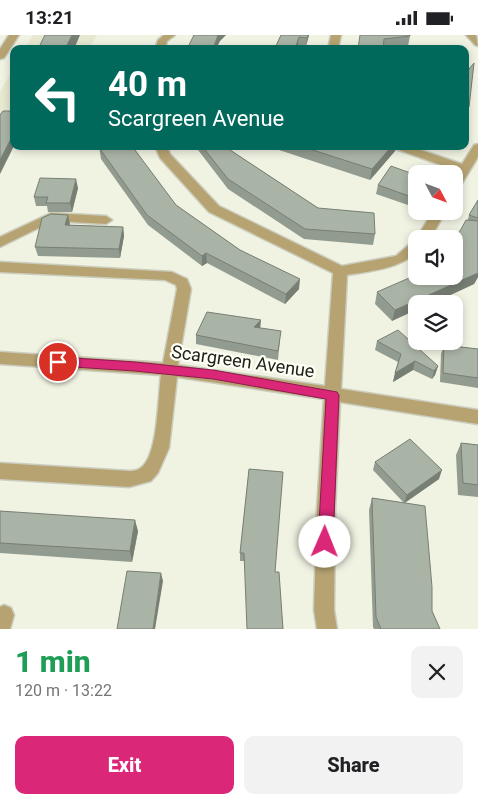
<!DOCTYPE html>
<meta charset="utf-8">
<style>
body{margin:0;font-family:Roboto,sans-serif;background:#f2f2f2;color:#202124;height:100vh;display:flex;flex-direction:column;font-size:19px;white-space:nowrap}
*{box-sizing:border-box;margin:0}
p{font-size:16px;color:#757577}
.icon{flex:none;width:28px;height:28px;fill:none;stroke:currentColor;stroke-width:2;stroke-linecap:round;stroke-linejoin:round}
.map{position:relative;height:594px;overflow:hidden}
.sheet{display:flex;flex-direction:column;background:#fff;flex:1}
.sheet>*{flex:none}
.top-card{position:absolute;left:10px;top:10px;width:459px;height:105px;border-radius:10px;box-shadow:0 2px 8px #0003;background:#00695c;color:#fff;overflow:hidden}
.needle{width:32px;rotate:131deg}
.fabs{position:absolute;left:408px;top:130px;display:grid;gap:10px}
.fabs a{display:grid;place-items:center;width:55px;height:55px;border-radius:10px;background:#fff;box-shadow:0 2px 8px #0003;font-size:25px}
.pin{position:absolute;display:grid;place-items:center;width:42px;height:42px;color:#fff;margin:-21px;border:2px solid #fff;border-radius:50%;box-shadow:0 1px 5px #0007}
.me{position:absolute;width:55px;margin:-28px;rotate:1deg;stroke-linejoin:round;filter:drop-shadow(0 0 4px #0008)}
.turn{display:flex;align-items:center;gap:18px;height:105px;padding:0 15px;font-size:22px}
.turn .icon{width:65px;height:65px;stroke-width:2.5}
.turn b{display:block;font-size:35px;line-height:42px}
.round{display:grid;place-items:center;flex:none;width:52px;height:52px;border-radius:10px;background:#f2f2f2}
.summary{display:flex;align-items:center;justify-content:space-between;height:85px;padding:0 15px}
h1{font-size:30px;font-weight:800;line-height:38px;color:#1e9e55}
.primary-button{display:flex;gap:10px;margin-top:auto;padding:10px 15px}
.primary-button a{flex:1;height:58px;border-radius:10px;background:#db2777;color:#fff;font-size:20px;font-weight:800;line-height:58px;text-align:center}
.primary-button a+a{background:#f2f2f2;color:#202124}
.status{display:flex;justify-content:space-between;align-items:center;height:35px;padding:0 25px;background:#fff;direction:ltr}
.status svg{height:14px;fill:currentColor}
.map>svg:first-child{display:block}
</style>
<div class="status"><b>13:21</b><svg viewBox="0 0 49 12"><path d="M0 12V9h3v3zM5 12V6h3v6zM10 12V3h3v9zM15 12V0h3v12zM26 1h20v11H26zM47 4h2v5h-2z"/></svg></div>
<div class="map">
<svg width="478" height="594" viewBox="0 0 478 594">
<rect width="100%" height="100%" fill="#f0f2e2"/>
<g fill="#e6e8d0">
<polygon points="33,0 97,0 89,14 25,14"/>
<polygon points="14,32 14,82 0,82 0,57"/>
</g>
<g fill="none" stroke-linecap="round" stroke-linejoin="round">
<g stroke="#cbcdbe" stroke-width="3">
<g id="minor">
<polygon points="9,0 19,0 4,23 0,24 0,14"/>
<polygon points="164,0 175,0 167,6 165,14 155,14 158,5"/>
<polygon points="331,0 341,0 338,14 328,14"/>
<polygon points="466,0 476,0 478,11 475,10"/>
<polygon points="478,109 478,122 458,155 454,156 454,142 458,136 393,113 391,111 409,111 462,129 474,110"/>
<path d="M155 111H167L170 119 219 171 342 231 396 221 411 208 416 207V218C398 234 371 236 347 240L341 354 478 375V389L340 367 335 474 334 575 337 594H317L314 575 317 474 324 364 177 342 169 413 158 438 151 446 129 452 0 444V428L129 436C135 436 139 435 143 431 158 416 158 362 161 340L0 329V317L163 328 177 254 176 250 165 245 0 237V227L172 237 187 244 191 254 178 330 325 351 333 238 209 177 160 123Z"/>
<polygon points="433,176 446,176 430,204 416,204"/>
<polygon points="51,178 106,181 112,185 106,189 53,186 0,212 0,202"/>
<polygon points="4,570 11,573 14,580 10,594 0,594 0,572"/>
</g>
</g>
<use href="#minor" fill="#b7a372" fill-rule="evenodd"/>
</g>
<g fill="#929b8f">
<polygon points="281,0 309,0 306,11 298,10 297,14 270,14 275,13"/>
<polygon points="360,0 410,1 408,11 383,13"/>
<polygon points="99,111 176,170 240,215 299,254 285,269 207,228 202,231 148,190 101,124"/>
<polygon points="195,111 224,111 318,173 375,199 373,210 304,204 228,154"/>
<polygon points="276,111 396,111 395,116 370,145 276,114"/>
<polygon points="416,140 416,157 408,170 376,159 378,150"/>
<polygon points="78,153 72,177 48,177 47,171 36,171 34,162"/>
<polygon points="478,165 478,242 474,249 431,269 416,269 392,286 375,269 377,257 454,241 469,180"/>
<polygon points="68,180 69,190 123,192 124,201 120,223 38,221 35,212"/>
<polygon points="260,293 280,305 278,325 196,309 196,300"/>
<polygon points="377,306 438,331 435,340 432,344 413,335 393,347 398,327 375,315"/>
<polygon points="444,310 478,314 478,353 440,347 441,319"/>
<polygon points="461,408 478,410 478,462 458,460 456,420"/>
<polygon points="375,427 439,444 405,468 432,576 440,594 374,594 373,592 369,475 372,463 404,468 373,435"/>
<polygon points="249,434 275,537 283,594 244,526 240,526 240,518"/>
<polygon points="0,476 138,496 132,527 0,518"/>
</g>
<g fill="#777e74">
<polygon points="72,0 80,0 74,14 65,14"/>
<polygon points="218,0 226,0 220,6 216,14 213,14"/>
<polygon points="308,0 309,0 306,11 307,3"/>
<polygon points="299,2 297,14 295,14"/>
<polygon points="469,72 467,81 465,83 465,77"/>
<polygon points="14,98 14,111 0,139 0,125"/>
<polygon points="392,111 396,111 395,116 370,145 372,134"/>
<polygon points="76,144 78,153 72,177 70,168"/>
<polygon points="416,151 416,157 408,170 409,161"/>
<polygon points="68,180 70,189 67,199 65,190"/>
<polygon points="123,192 124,201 120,223 119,214"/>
<polygon points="206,218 207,228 202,231 202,221"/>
<polygon points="478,238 478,242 474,249 431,269 416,269 416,275 392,286 395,275"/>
<polygon points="300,244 299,254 285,269 286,259"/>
<polygon points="261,285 260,295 254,292"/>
<polygon points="415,326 413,335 393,347 395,338"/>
<polygon points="438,331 435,340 432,344 434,336"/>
<polygon points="442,435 439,444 404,468 407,460"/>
<polygon points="135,485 138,496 132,527 130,516"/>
<polygon points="161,538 163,546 155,594 153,594"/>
</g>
<g fill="#aab4a6" stroke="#777e74">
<polygon points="45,0 72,0 65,14 38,14"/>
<polygon points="194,0 218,0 213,14 187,14"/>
<polygon points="281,0 308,0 307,3 299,2 295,14 270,14 271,12 275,13"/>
<polygon points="360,0 410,0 410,1 384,4 383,14 358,14"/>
<polygon points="474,28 469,72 465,77 465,39"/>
<polygon points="3,76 14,76 14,98 0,125 0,80"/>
<polygon points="99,111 132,111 176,170 240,215 300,244 286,259 206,218 202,221 147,180 100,114"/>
<polygon points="202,111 224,111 318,173 374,178 375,199 305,194 228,144"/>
<polygon points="300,111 392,111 372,134"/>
<polygon points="391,131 416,140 416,151 409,161 378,150"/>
<polygon points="40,143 76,144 70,168 46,168 48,162 34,162"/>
<polygon points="478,165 478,183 469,180"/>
<polygon points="51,179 68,180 65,190 123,192 119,214 35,212 42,183"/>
<polygon points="466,185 478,186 478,238 395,275 377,257 416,240 416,241 454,241 454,207"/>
<polygon points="207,277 261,285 254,292 281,296 278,316 196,300"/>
<polygon points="398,295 438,331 434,336 415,326 395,338 401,319 377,306"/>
<polygon points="444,310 478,314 478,343 443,338"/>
<polygon points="410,404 442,435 407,460 375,427"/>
<polygon points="461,408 478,410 478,450 463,448"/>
<polygon points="249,434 283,437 275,537 279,537 283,594 247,594 244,518 240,518"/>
<polygon points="372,463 425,471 432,552 432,576 440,594 381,594 376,582"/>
<polygon points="0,476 135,485 130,516 0,508"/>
<polygon points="127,536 161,538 153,594 117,594"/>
</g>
<polygon fill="#db2777" stroke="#8e194d" points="58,322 135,327 213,335 337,357 339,360 333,507 330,512 325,514 320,512 318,507 326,364 213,344 135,336 58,331 52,327"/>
<g text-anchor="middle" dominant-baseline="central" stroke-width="4.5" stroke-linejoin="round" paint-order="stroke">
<g font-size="18" fill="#22221c" stroke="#fefff5">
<text transform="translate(243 326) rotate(8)">Scargreen Avenue</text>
</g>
</g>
</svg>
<div class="fabs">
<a><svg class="needle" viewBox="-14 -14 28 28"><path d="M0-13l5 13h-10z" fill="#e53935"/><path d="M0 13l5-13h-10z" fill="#757577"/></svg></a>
<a><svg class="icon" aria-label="sound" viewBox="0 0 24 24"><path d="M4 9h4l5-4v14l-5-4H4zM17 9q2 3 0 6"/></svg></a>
<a><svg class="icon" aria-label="layers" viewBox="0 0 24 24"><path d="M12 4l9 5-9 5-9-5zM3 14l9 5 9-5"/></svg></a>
</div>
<div class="pin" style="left:58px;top:327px;background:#d93025"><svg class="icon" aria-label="arrive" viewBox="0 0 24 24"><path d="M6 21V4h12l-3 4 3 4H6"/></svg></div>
<svg class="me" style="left:325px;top:507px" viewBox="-20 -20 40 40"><circle r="19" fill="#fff"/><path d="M0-13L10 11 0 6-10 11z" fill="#db2777"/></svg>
<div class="top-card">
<div class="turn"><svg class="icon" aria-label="left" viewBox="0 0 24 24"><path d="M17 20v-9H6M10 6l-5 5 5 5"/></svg><div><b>40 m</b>Scargreen Avenue</div></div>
</div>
</div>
<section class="sheet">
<div class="summary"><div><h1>1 min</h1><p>120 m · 13:22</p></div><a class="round"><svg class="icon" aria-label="close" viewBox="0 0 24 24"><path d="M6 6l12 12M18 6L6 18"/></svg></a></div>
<div class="primary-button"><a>Exit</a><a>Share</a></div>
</section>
